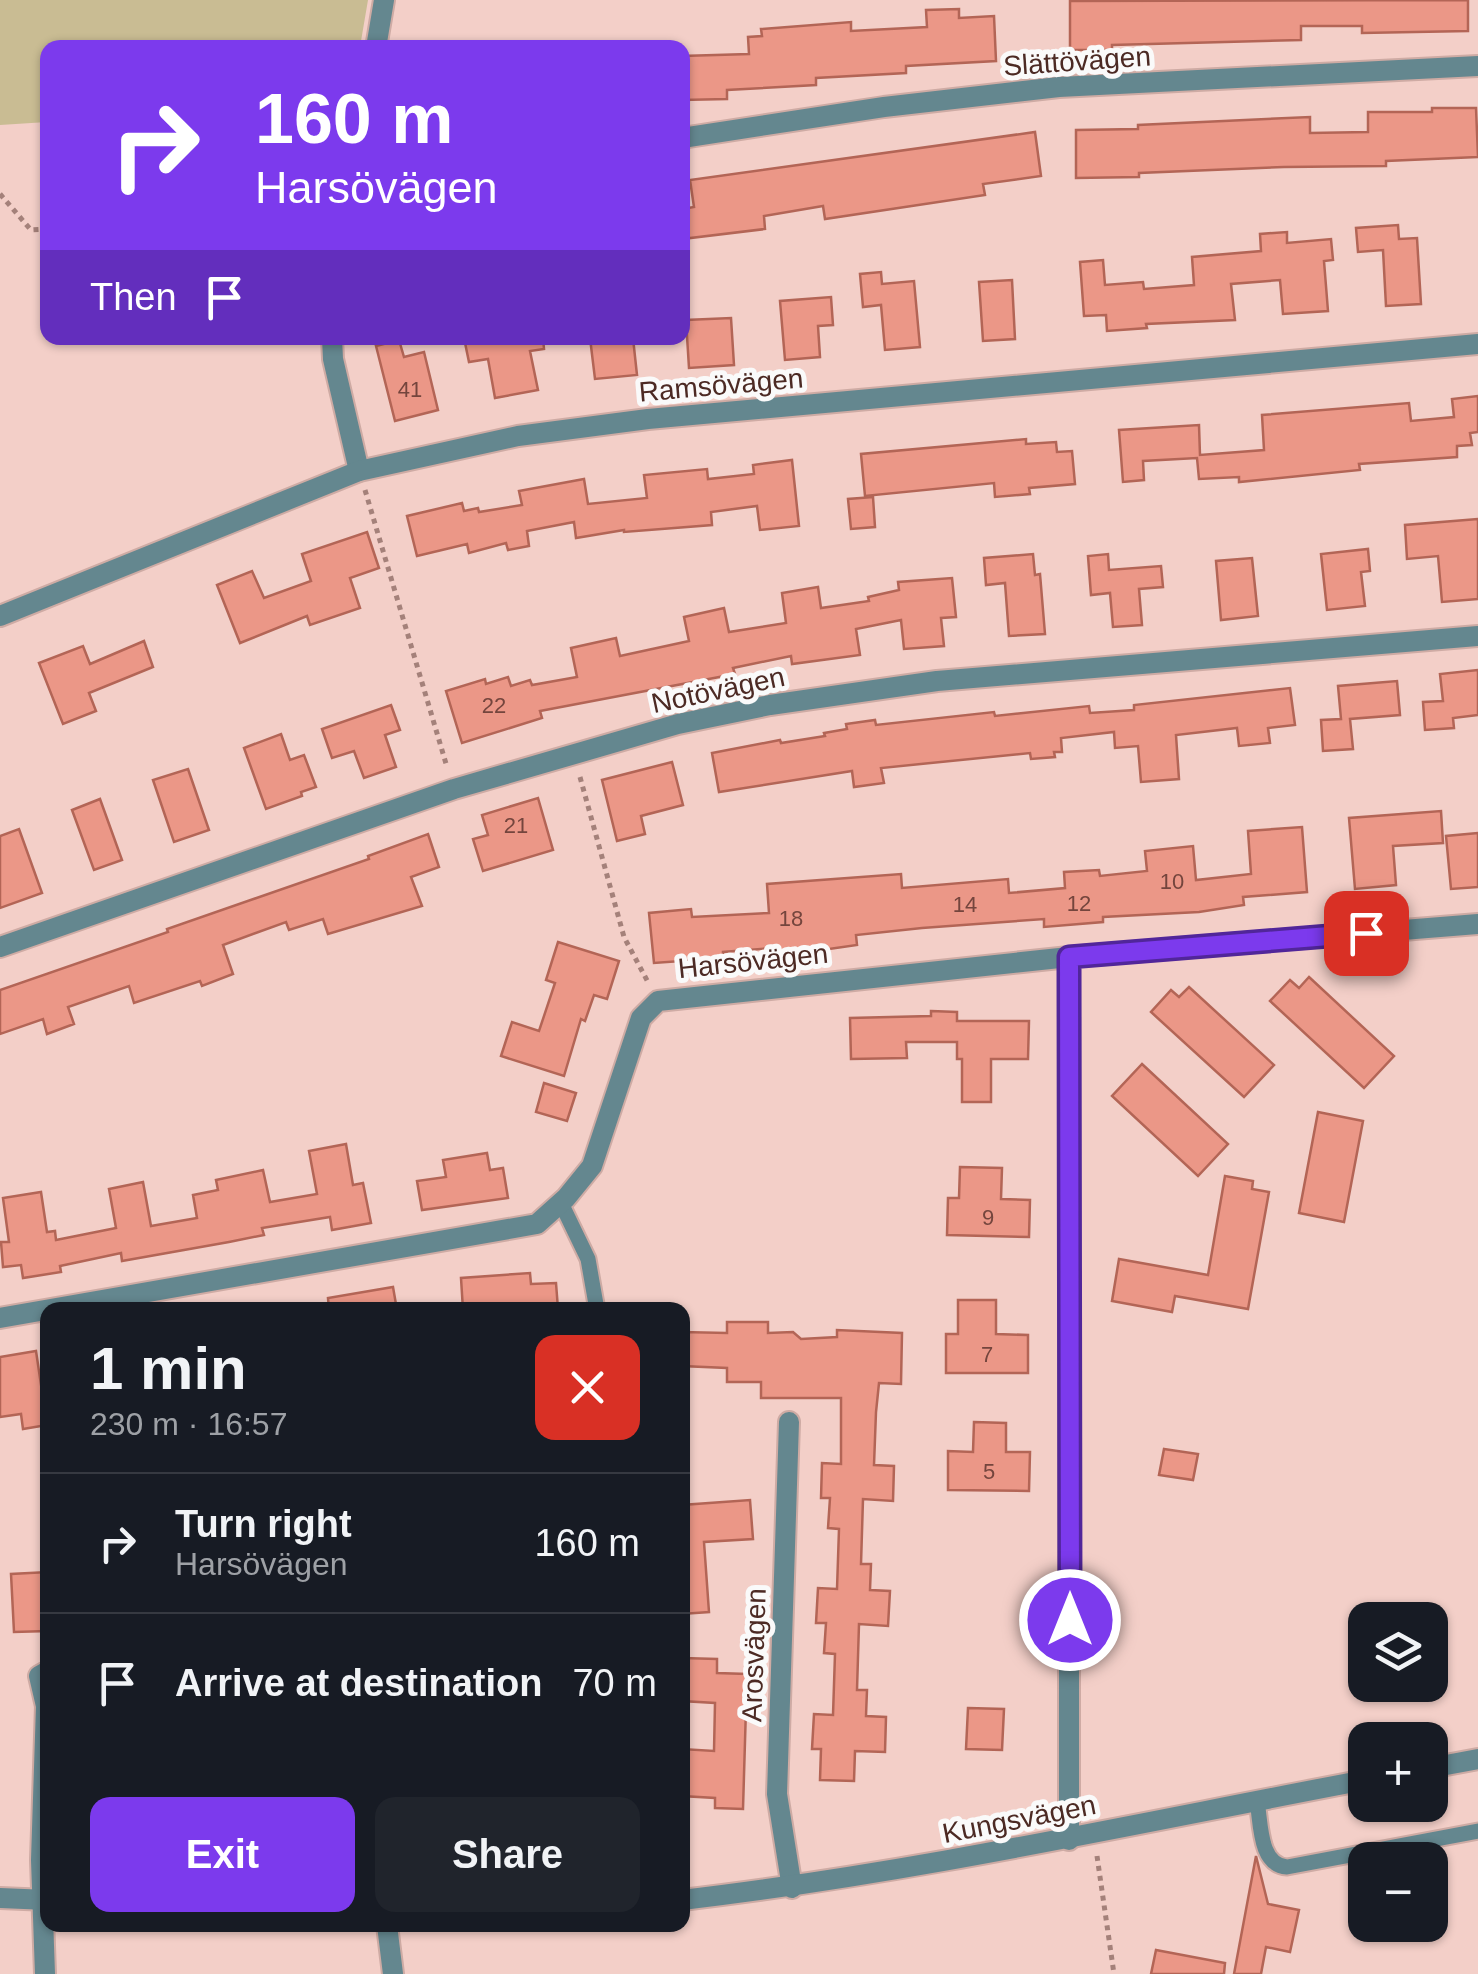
<!DOCTYPE html>
<meta charset="utf-8">
<style>
body{margin:0;font-family:Helvetica,sans-serif;background:#20242c;color:#f1f3f6;height:100vh;display:flex;flex-direction:column;font-size:38px;white-space:nowrap}
*{box-sizing:border-box;margin:0}
p{font-size:32px;color:#9ea1a6}
.icon{flex:none;width:55px;height:55px;fill:none;stroke:currentColor;stroke-width:2;stroke-linecap:round;stroke-linejoin:round}
.map{position:relative;flex:1;overflow:hidden}
.side{position:absolute;left:40px;top:1302px;width:650px;height:630px;display:flex;flex-direction:column;background:#171b24;border-radius:20px;box-shadow:0 2px 8px #0004}
.side>*{flex:none}
.banner{position:absolute;left:40px;top:40px;width:650px;height:305px;border-radius:20px;box-shadow:0 2px 8px #0004;background:#7c3aed;color:#fff;overflow:hidden}
.fabs{position:absolute;left:1348px;top:1602px;display:grid;gap:20px}
.fabs a{display:grid;place-items:center;width:100px;height:100px;border-radius:20px;background:#171b24;box-shadow:0 2px 8px #0004;font-size:50px}
.pin{position:absolute;display:grid;place-items:center;width:85px;height:85px;color:#fff;margin:-42px;border-radius:20px;box-shadow:0 5px 15px #0006}
.me{position:absolute;width:110px;margin:-55px;rotate:0deg;stroke-linejoin:round;filter:drop-shadow(0 0 8px #0008)}
.turn{display:flex;align-items:center;gap:35px;height:210px;padding:0 50px;font-size:45px}
.turn .icon{width:130px;height:130px;stroke-width:2.5}
.turn b{display:block;font-size:70px;line-height:85px}
.then{display:flex;align-items:center;height:95px;padding:0 50px;background:#0003;gap:20px;font-size:38px}
.round{display:grid;place-items:center;flex:none;width:105px;height:105px;border-radius:20px;background:#20242c}
.headline{display:flex;align-items:center;justify-content:space-between;height:170px;padding:0 50px}
h1{font-size:60px;font-weight:700;line-height:75px}
.cta{display:flex;gap:20px;margin-top:auto;padding:20px 50px}
.cta a{flex:1;height:115px;border-radius:20px;background:#7c3aed;color:#fff;font-size:40px;font-weight:700;line-height:115px;text-align:center}
.cta a+a{background:#20242c;color:#f1f3f6}
ul{padding:0;list-style:none}
li{display:flex;align-items:center;gap:30px;height:140px;padding:0 50px;border-top:2px solid #363941}
li div{flex:1}
li b{display:block;font-size:38px}
li em{font-style:normal}
.map>svg:first-child{display:block}
</style>
<div class="map">
<svg width="1478" height="1974" viewBox="0 0 1478 1974">
<rect width="100%" height="100%" fill="#f3cfc8"/>
<polygon fill="#c9bc93" points="0,0 368,0 360,47 48,48 47,122 0,125"/>
<g fill="#eb9787" stroke="#b36556" stroke-width="2.5">
<polygon points="1468,0 1468,31 1362,33 1362,26 1301,26 1301,40 1112,45 1112,50 1070,50 1070,1"/>
<polygon points="959,9 959,18 994,16 996,61 906,66 906,73 816,78 816,85 727,90 727,99 682,100 682,56 749,54 748,37 762,36 761,29 851,22 851,31 927,27 926,10"/>
<polygon points="1432,108 1476,108 1478,157 1386,161 1386,166 1284,167 1139,173 1139,177 1076,178 1076,130 1138,129 1138,125 1310,117 1310,133 1368,132 1368,112 1432,112"/>
<polygon points="1035,132 1041,176 983,184 985,195 825,219 823,206 764,216 765,229 682,239 682,209 694,207 690,180"/>
<polygon points="1398,225 1399,239 1417,238 1421,304 1386,306 1383,250 1358,252 1356,228"/>
<polygon points="1287,232 1287,243 1331,239 1333,260 1324,261 1328,311 1283,314 1280,280 1231,284 1235,320 1146,324 1147,328 1107,331 1106,315 1084,316 1080,262 1103,260 1105,285 1143,282 1144,289 1194,285 1192,257 1261,251 1260,234"/>
<polygon points="881,272 882,284 914,281 920,347 885,350 881,305 863,307 860,274"/>
<polygon points="1012,280 1015,339 983,341 979,282"/>
<polygon points="831,297 833,325 818,326 820,357 785,360 780,301"/>
<polygon points="731,318 734,365 689,368 686,320"/>
<polygon points="464,338 543,338 544,349 530,351 538,390 495,398 488,359 469,362"/>
<polygon points="590,338 633,338 637,375 595,379"/>
<polygon points="399,340 404,357 424,352 438,410 395,421 376,346"/>
<polygon points="1478,396 1478,432 1470,433 1472,445 1457,446 1457,457 1359,464 1360,470 1239,482 1239,477 1199,479 1197,458 1143,461 1144,480 1123,482 1119,430 1199,425 1200,455 1264,450 1262,415 1409,403 1411,421 1454,417 1452,399"/>
<polygon points="1026,439 1026,444 1056,442 1057,452 1072,451 1075,484 1029,488 1030,494 995,497 994,483 865,496 861,454"/>
<polygon points="792,460 799,526 760,530 757,506 711,512 712,525 624,532 624,530 576,538 574,522 527,531 529,546 508,550 506,543 469,553 467,544 417,556 407,516 462,503 464,511 478,508 479,512 522,505 519,491 584,479 588,504 647,498 644,475 707,469 708,479 754,474 753,465"/>
<polygon points="873,497 875,527 851,529 848,499"/>
<polygon points="1478,519 1478,599 1442,602 1438,556 1407,559 1405,525"/>
<polygon points="367,532 379,568 350,578 360,608 310,625 307,616 240,643 217,585 252,571 264,598 311,581 302,554"/>
<polygon points="1368,549 1370,571 1361,572 1365,606 1327,610 1321,554"/>
<polygon points="1033,554 1035,575 1040,574 1045,634 1009,636 1005,583 986,585 984,558"/>
<polygon points="1108,554 1109,570 1161,566 1163,587 1139,589 1142,625 1113,627 1110,593 1091,595 1088,556"/>
<polygon points="1252,558 1258,616 1221,620 1216,561"/>
<polygon points="952,578 956,617 941,618 944,646 904,649 901,620 856,629 860,655 792,664 791,656 733,668 735,674 540,711 542,718 462,743 446,691 485,679 486,684 508,677 511,686 530,680 532,685 577,677 571,648 616,638 620,656 689,641 684,617 724,608 729,632 786,623 782,593 818,587 821,608 869,601 868,597 899,590 898,582"/>
<polygon points="144,641 153,667 89,693 96,711 63,724 39,663 83,646 90,664"/>
<polygon points="1478,670 1478,715 1453,718 1454,728 1425,730 1423,702 1443,701 1440,674"/>
<polygon points="1397,681 1400,715 1350,719 1353,749 1323,751 1321,720 1341,719 1338,686"/>
<polygon points="1290,688 1295,725 1268,728 1270,743 1239,746 1237,728 1176,735 1179,779 1141,782 1138,746 1115,748 1114,732 1061,738 1062,752 1054,752 1055,757 1031,759 1030,753 881,768 884,783 854,787 852,771 719,792 712,753 780,740 781,743 825,736 824,733 847,729 846,724 875,720 876,725 994,712 995,716 1089,706 1090,713 1134,710 1134,705"/>
<polygon points="391,705 400,730 385,735 396,767 364,778 354,751 332,758 322,729"/>
<polygon points="281,734 290,760 304,755 316,787 301,792 302,796 266,809 244,748"/>
<polygon points="672,762 683,805 641,816 645,834 617,841 602,780"/>
<polygon points="188,769 209,830 174,842 153,780"/>
<polygon points="538,798 553,850 483,871 473,839 488,835 482,815"/>
<polygon points="100,799 122,860 94,870 72,810"/>
<polygon points="1441,811 1443,843 1393,846 1396,885 1355,889 1349,818"/>
<polygon points="1302,827 1307,892 1243,897 1244,905 1199,912 1103,917 1103,922 1044,927 1044,919 922,928 856,935 857,945 815,951 773,955 772,948 723,952 723,958 654,963 649,913 691,909 692,917 769,913 767,884 901,874 902,888 1008,879 1009,893 1065,888 1064,872 1099,870 1100,876 1147,871 1145,851 1193,846 1196,880 1251,874 1248,831"/>
<polygon points="19,829 42,893 0,908 0,836"/>
<polygon points="1478,833 1478,887 1451,889 1446,836"/>
<polygon points="428,834 439,867 411,877 422,906 328,934 323,919 289,930 286,922 223,945 233,974 202,986 200,981 134,1003 129,986 68,1007 74,1024 47,1034 43,1019 0,1034 0,990 168,932 167,929 369,859 368,856"/>
<polygon points="558,942 619,961 607,999 594,995 585,1021 581,1019 564,1076 501,1056 512,1022 539,1031 555,983 546,980"/>
<polygon points="1309,977 1394,1056 1364,1088 1270,1001 1290,980 1299,988"/>
<polygon points="1189,987 1274,1065 1244,1097 1151,1012 1171,990 1179,997"/>
<polygon points="931,1011 957,1012 957,1021 1029,1021 1028,1059 991,1059 991,1102 962,1102 962,1059 957,1059 957,1042 906,1042 907,1058 851,1059 850,1018 931,1016"/>
<polygon points="1142,1064 1228,1144 1198,1176 1112,1096"/>
<polygon points="544,1083 576,1093 567,1121 536,1112"/>
<polygon points="1318,1112 1363,1121 1344,1222 1299,1213"/>
<polygon points="346,1144 353,1185 363,1183 371,1223 332,1230 330,1217 262,1228 264,1235 229,1242 122,1261 121,1253 60,1266 61,1272 23,1278 21,1265 3,1267 1,1242 9,1242 3,1198 41,1192 47,1232 55,1231 56,1240 116,1228 109,1189 143,1182 151,1226 197,1218 193,1195 218,1190 216,1180 263,1170 270,1202 317,1194 309,1151"/>
<polygon points="487,1153 490,1170 503,1168 508,1198 422,1210 417,1181 446,1177 443,1160"/>
<polygon points="960,1167 1002,1168 1001,1199 1030,1200 1029,1237 947,1235 948,1198 959,1198"/>
<polygon points="1225,1176 1253,1181 1252,1189 1269,1192 1248,1309 1175,1296 1172,1312 1112,1301 1119,1259 1208,1275"/>
<polygon points="530,1273 531,1284 556,1283 558,1309 463,1310 461,1278"/>
<polygon points="393,1287 397,1310 329,1310 328,1298"/>
<polygon points="958,1300 996,1300 996,1334 1028,1335 1028,1373 946,1373 946,1334 958,1334"/>
<polygon points="727,1322 768,1322 768,1333 793,1332 801,1339 837,1337 837,1330 902,1333 901,1384 879,1383 876,1412 874,1465 894,1466 893,1501 863,1499 861,1564 871,1564 870,1590 890,1591 888,1626 859,1624 857,1690 867,1690 866,1716 886,1717 885,1752 855,1751 854,1781 820,1780 821,1749 812,1749 814,1714 833,1715 835,1654 824,1653 826,1623 816,1623 818,1588 837,1589 839,1529 828,1528 830,1498 821,1498 822,1463 841,1464 841,1398 761,1398 761,1382 727,1382 727,1368 682,1366 682,1332 727,1333"/>
<polygon points="36,1351 47,1425 23,1429 21,1414 0,1417 0,1357"/>
<polygon points="974,1422 1006,1423 1006,1452 1030,1452 1029,1491 948,1490 948,1451 973,1452"/>
<polygon points="1164,1449 1198,1454 1193,1480 1159,1475"/>
<polygon points="750,1500 753,1539 704,1542 709,1612 682,1614 682,1505"/>
<polygon points="48,1572 48,1631 14,1632 11,1574"/>
<polygon points="682,1658 717,1659 717,1673 747,1674 743,1809 715,1808 715,1798 682,1796 682,1749 714,1751 715,1703 682,1701"/>
<polygon points="968,1708 1004,1709 1002,1750 966,1749"/>
<polygon points="1256,1856 1268,1904 1299,1910 1290,1952 1266,1947 1261,1974 1234,1974"/>
<polygon points="1156,1950 1225,1963 1224,1974 1151,1974"/>
</g>
<g fill="none" stroke-linecap="round" stroke-linejoin="round">
<g stroke="#ceaba4" stroke-width="19">
<g id="service">
<polyline points="561,1203 588,1259 597,1310"/>
<path d="M1257 1801C1261 1823 1259 1865 1287 1867L1478 1831"/>
</g>
</g>
<g stroke="#ceaba4" stroke-width="24">
<g id="minor">
<polyline points="376,48 384,0"/>
<polyline points="682,138 884,107 1059,87 1478,66"/>
<polyline points="332,338 333,359 359,471"/>
<polyline points="0,616 359,471 518,436 648,419 1478,344"/>
<polyline points="0,947 454,789 678,724 770,705 937,681 1478,636"/>
<polyline points="1069,957 1069,1840"/>
<polyline points="0,1318 537,1224 566,1198 592,1166 641,1018 658,1001 1069,957 1478,924"/>
<polyline points="789,1422 777,1794 792,1888"/>
<polyline points="1430,1768 1478,1759"/>
<polyline points="0,1898 48,1900"/>
<path d="M682 1900C913 1873 1138 1823 1365 1780"/>
<polyline points="387,1925 393,1974"/>
<polyline points="45,1974 41,1860 46,1706 39,1676 48,1671"/>
</g>
</g>
<g stroke="#a4817a" stroke-width="5" stroke-dasharray="5 5" stroke-linecap="butt">
<polyline points="0,194 31,230 48,229"/>
<polyline points="365,490 447,767"/>
<polyline points="580,777 624,937 649,984"/>
<polyline points="1097,1856 1114,1974"/>
</g>
<use href="#service" stroke="#64878f" stroke-width="15"/>
<use href="#minor" stroke="#64878f" stroke-width="20"/>
</g>
<g fill="none" stroke-linecap="round" stroke-linejoin="round">
<g stroke="#51269a" stroke-width="25">
<polyline id="route" points="1070,1620 1069,957 1366,933"/>
</g>
<use href="#route" stroke="#7c3aed" stroke-width="18"/>
</g>
<g text-anchor="middle" dominant-baseline="central" stroke-width="10" stroke-linejoin="round" paint-order="stroke">
<g font-size="22" fill="#74453d">
<text x="410" y="389">41</text>
<text x="494" y="705">22</text>
<text x="516" y="825">21</text>
<text x="1172" y="881">10</text>
<text x="1079" y="903">12</text>
<text x="965" y="904">14</text>
<text x="791" y="918">18</text>
<text x="988" y="1217">9</text>
<text x="987" y="1354">7</text>
<text x="989" y="1471">5</text>
</g>
<g font-size="28" fill="#4c2a24" stroke="#fafafa">
<text transform="translate(1077 61) rotate(-4)">Slättövägen</text>
<text transform="translate(721 385) rotate(-5)">Ramsövägen</text>
<text transform="translate(718 690) rotate(-12)">Notövägen</text>
<text transform="translate(753 961) rotate(-6)">Harsövägen</text>
<text transform="translate(754 1655) rotate(-88)">Arosvägen</text>
<text transform="translate(1019 1819) rotate(-11)">Kungsvägen</text>
</g>
</g>
</svg>
<div class="fabs">
<a><svg class="icon" aria-label="layers" viewBox="0 0 24 24"><path d="M12 4l9 5-9 5-9-5zM3 14l9 5 9-5"/></svg></a>
<a>+</a>
<a>−</a>
</div>
<div class="pin" style="left:1366px;top:933px;background:#d93025"><svg class="icon" aria-label="arrive" viewBox="0 0 24 24"><path d="M6 21V4h12l-3 4 3 4H6"/></svg></div>
<svg class="me" style="left:1070px;top:1620px" viewBox="-20 -20 40 40"><circle r="17" fill="#7c3aed" stroke="#fff" stroke-width="3"/><path d="M0-11L8 9 0 5-8 9z" fill="#fff"/></svg>
<div class="banner">
<div class="turn"><svg class="icon" aria-label="right" viewBox="0 0 24 24"><path d="M7 20v-9h11M14 6l5 5-5 5"/></svg><div><b>160 m</b>Harsövägen</div></div>
<div class="then">Then<svg class="icon" aria-label="arrive" viewBox="0 0 24 24"><path d="M6 21V4h12l-3 4 3 4H6"/></svg></div>
</div>
<section class="side">
<div class="headline"><div><h1>1 min</h1><p>230 m · 16:57</p></div><a class="round" style="background:#d93025;color:#fff"><svg class="icon" aria-label="close" viewBox="0 0 24 24"><path d="M6 6l12 12M18 6L6 18"/></svg></a></div>
<ul>
<li><svg class="icon" aria-label="right" viewBox="0 0 24 24"><path d="M7 20v-9h11M14 6l5 5-5 5"/></svg><div><b>Turn right</b><p>Harsövägen</p></div><em>160 m</em></li>
<li><svg class="icon" aria-label="arrive" viewBox="0 0 24 24"><path d="M6 21V4h12l-3 4 3 4H6"/></svg><div><b>Arrive at destination</b></div><em>70 m</em></li>
</ul>
<div class="cta"><a>Exit</a><a>Share</a></div>
</section>
</div>
